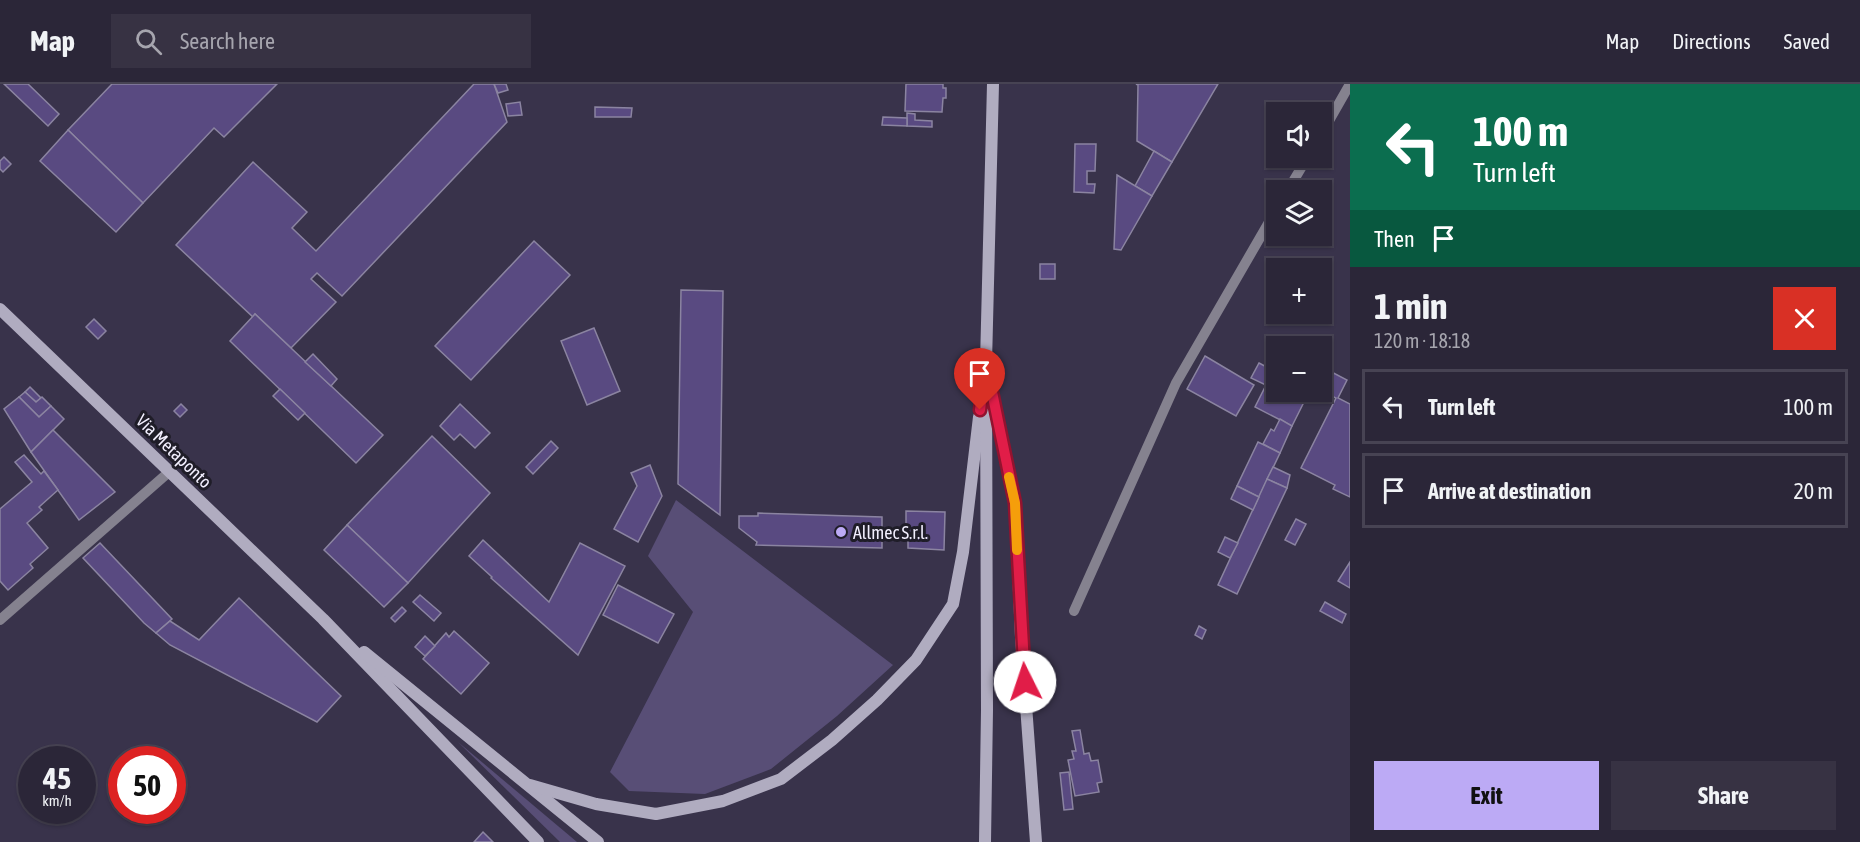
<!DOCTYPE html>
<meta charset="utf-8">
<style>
body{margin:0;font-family:"Asap Condensed",sans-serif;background:#373243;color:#f1f3f6;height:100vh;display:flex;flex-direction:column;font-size:22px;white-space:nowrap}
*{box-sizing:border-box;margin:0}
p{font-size:20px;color:#a6a5ae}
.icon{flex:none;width:33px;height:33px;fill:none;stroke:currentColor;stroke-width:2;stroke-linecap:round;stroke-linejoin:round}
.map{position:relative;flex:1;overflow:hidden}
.panel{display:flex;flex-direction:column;background:#2b2638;width:510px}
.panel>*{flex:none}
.top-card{background:#0b6e4f;color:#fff;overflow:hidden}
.tools{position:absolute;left:1266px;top:18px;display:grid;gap:12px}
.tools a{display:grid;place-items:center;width:66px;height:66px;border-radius:0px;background:#2b2638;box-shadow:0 2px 4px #0004,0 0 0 2px #474353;font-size:30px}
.speed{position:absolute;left:18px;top:662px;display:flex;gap:12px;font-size:30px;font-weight:700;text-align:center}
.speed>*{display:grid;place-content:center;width:78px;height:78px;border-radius:50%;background:#2b2638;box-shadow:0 2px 4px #0004,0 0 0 2px #474353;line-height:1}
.speed small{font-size:15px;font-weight:400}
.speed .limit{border:9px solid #d22;background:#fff;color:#111}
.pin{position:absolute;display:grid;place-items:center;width:51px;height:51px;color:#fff;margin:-62px -26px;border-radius:50% 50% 50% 0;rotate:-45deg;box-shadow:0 0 6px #0007}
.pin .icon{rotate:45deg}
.me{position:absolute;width:66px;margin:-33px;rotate:356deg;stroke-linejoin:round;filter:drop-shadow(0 0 4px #0008)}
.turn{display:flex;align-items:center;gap:21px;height:126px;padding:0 24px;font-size:27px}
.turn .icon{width:78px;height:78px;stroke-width:2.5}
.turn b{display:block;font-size:42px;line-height:51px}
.then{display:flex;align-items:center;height:57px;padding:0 24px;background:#0003;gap:12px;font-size:22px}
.round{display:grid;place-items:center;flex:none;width:63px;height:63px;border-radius:0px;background:#373243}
.head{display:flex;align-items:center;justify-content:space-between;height:102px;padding:0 24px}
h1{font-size:36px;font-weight:700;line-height:45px}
.button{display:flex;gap:12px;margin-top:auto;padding:12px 24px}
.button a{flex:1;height:69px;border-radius:0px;background:#bcaaf5;color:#111;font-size:24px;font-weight:700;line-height:69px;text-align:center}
.button a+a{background:#373243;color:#f1f3f6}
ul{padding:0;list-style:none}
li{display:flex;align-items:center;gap:18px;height:75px;margin:0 12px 9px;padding:0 12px;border:3px solid #474353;border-radius:0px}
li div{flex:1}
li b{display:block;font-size:22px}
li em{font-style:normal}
header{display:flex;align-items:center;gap:36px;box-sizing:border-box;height:84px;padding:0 30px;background:#2b2638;border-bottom:2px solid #474353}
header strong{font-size:28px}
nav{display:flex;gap:33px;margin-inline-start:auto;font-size:21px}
.search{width:420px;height:54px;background:#373243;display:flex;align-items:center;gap:15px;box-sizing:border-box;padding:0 21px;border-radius:0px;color:#a6a5ae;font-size:22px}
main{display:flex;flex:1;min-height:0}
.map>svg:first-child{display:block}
</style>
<header>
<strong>Map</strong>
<div class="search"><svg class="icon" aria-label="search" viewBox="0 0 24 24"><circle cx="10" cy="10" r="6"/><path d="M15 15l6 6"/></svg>Search here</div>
<nav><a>Map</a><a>Directions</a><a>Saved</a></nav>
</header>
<main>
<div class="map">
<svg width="1350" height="758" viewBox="0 0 1350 758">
<rect width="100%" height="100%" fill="#39334b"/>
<g fill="#584e76">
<polygon points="676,416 893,581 837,632 771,685 705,710 629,707 610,688 693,528 648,472"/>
<polygon points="458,658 577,758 560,758"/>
</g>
<g fill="#594a81" stroke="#8b84a1" stroke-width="1.5">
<polygon points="4,0 28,0 59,30 48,42"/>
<polygon points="112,0 277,0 224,53 214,44 143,119 68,46"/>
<polygon points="474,0 494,0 507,38 342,212 317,189 311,195 336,218 291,264 255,230 253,233 176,161 253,78 307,128 292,144 316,167"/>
<polygon points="494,0 506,0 508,6 498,9"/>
<polygon points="906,0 943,0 943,4 946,4 946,14 943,14 942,28 905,27"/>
<polygon points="1136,0 1218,0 1172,78 1137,57 1138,1"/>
<polygon points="520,18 522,31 508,32 506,20"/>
<polygon points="595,23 632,24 631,33 595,33"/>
<polygon points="907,29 915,30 915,36 932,37 932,43 907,42"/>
<polygon points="883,33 907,34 907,42 882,41"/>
<polygon points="68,46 143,119 116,148 40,77"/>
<polygon points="1075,60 1096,60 1095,87 1087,87 1087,100 1095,100 1094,109 1074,108"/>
<polygon points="1154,67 1172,78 1152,112 1135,102"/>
<polygon points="4,73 11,80 3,88 0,85 0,77"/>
<polygon points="1117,91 1152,112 1121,166 1114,165"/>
<polygon points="534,157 570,191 471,296 435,262"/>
<rect x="1040" y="180" width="15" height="15"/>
<polygon points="681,206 723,207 720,431 678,400"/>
<polygon points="255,230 383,351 356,379 230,257"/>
<polygon points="94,235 106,247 98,255 86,243"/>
<polygon points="594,244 620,307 587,321 561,257"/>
<polygon points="313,270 337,295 331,302 305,278"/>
<polygon points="1205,272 1254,301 1236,332 1187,305"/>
<polygon points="1259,279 1276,288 1276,308 1309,308 1292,342 1255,323 1266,301 1251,294"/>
<polygon points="1322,283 1347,296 1338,314 1350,320 1350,413 1333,405 1335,401 1301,384 1336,314 1322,307"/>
<polygon points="30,303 41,314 36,318 25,308"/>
<polygon points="280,305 305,329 298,336 273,312"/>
<polygon points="25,308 36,318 42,313 51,322 39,333 19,313"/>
<polygon points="19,313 39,333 51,322 64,335 31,368 4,325"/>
<polygon points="181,320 187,326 180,333 174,327"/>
<polygon points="460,320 490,349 475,364 460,350 454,356 440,342"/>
<polygon points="1280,335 1292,342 1280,369 1263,360 1271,345 1274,347"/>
<polygon points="53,346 115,408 79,436 31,368"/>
<polygon points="432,352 490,409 408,499 347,441"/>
<polygon points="551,357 558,364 533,390 526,383"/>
<polygon points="1258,358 1280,369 1259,413 1237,402"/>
<polygon points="24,371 41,390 44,387 58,406 39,423 42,426 27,439 48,464 30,480 33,484 8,506 0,497 0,425 32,398 15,378"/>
<polygon points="650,381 662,412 638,458 614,445 637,402 631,389"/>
<polygon points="1273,383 1290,391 1287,404 1267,395"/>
<polygon points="1267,395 1287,404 1237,510 1218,501"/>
<polygon points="1237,402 1259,413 1253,426 1231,415"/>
<polygon points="906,427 945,428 944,466 908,464 908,449 906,449"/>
<polygon points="758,429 882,433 882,464 756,461 757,458 739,444 739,432 758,432"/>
<polygon points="1296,435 1306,440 1295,461 1285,456"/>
<polygon points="347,441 408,499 384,523 324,466"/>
<polygon points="1225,453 1238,459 1230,474 1218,468"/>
<polygon points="483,456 549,518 580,459 625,482 578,571 491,494 492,493 469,472"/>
<polygon points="100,459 172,535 156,549 144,539 83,474"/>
<polygon points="1350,478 1350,504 1338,497"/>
<polygon points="618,501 674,530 658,559 603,531"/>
<polygon points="420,511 441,529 434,537 413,518"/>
<polygon points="239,514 341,612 317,638 170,561 156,549 170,537 199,556"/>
<polygon points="1325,518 1346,530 1342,539 1320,527"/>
<polygon points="402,523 406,527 395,538 391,534"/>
<polygon points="1199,542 1206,546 1202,555 1195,551"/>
<polygon points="454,547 489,579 461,610 423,575 446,549 449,553"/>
<polygon points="425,552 435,562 425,572 415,563"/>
<polygon points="1080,646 1084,670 1089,669 1091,677 1098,676 1102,698 1097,699 1099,708 1075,712 1068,676 1074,675 1072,667 1076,667 1072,647"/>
<polygon points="1069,688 1073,725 1064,726 1060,689"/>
<polygon points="483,748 493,758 474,758"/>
</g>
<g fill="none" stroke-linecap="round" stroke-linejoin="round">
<g stroke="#85828f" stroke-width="10">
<polyline points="1322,49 1350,0"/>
<polyline points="1288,106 1307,74"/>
<polyline points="1074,527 1176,299 1276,126"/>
<polyline points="0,536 169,388"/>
</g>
<g stroke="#b0acc0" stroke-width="12">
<polyline points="0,225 323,535 538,758"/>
<polyline points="991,303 1015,419 1021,553 1036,758"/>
<polyline points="364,568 598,758"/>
<polyline points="530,701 596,720 656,730 723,717 781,695 832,656 877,616 916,576 953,520 963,468 979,333"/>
<polyline points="985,758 987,626 986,279 993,0"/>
</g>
</g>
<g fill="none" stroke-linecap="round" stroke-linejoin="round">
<g stroke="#92132f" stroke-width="15">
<polyline id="route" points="980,326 986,279 1015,419 1025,598"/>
</g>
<use href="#route" stroke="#e11d48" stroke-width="10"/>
<polyline stroke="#f59e0b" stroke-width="10" points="1009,393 1015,419 1017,466"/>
</g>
<circle fill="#bcaaf5" stroke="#1f1d28" stroke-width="2" cx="841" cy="448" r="6"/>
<g text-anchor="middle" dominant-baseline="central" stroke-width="6" stroke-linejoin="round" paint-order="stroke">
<g font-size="18" fill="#f2effe" stroke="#1f1d28">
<text transform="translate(174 367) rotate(44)">Via Metaponto</text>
</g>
<g font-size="18" fill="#f2effe" stroke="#1f1d28" text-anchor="start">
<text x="853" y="448">Allmec S.r.l.</text>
</g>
</g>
</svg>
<div class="tools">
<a><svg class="icon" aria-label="sound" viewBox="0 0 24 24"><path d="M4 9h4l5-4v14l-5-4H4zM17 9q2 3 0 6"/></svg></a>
<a><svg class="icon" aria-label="layers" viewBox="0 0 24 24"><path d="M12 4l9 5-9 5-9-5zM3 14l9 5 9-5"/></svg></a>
<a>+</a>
<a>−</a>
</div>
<div class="speed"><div>45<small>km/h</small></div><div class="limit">50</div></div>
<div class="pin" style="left:980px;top:326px;background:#d93025"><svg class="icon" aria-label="arrive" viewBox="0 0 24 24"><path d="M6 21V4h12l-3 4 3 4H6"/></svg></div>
<svg class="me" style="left:1025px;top:598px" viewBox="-20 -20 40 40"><circle r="19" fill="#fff"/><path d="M0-13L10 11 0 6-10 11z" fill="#e11d48"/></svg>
</div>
<section class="panel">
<div class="top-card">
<div class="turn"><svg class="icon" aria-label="left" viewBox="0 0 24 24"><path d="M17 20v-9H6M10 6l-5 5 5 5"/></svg><div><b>100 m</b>Turn left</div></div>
<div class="then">Then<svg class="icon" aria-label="arrive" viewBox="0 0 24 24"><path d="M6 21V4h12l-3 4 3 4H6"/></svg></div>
</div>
<div class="head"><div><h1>1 min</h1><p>120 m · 18:18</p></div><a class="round" style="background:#d93025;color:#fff"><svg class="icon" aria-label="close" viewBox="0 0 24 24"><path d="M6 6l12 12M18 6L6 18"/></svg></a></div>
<ul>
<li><svg class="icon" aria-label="left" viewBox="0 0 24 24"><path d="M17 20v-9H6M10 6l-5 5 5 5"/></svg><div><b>Turn left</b></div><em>100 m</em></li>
<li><svg class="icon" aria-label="arrive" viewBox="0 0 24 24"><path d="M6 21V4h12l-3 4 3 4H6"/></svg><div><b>Arrive at destination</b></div><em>20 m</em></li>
</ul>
<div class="button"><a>Exit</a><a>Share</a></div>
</section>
</main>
